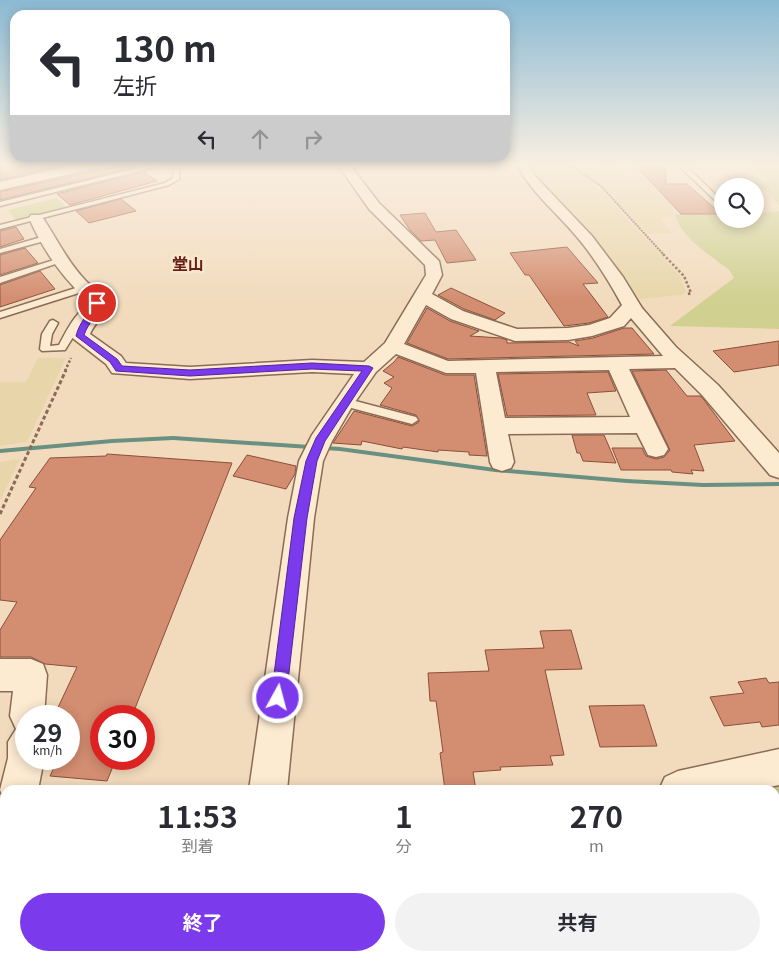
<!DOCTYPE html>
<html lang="ja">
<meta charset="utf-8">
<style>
body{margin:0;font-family:Georgia,"Noto Sans JP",serif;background:#f2f2f3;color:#2b2b33;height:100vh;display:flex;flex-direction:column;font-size:19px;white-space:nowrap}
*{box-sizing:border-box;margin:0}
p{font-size:16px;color:#7c7c81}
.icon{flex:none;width:28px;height:28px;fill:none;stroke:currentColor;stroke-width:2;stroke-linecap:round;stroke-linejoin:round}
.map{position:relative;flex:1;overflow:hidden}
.side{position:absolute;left:0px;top:785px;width:780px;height:176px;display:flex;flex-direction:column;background:#fff;border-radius:15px 15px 0 0;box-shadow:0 2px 12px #0003}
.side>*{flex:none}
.hud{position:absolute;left:10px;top:10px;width:500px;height:152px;border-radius:15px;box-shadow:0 2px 12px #0003;background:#fff;color:#2b2b33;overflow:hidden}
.buttons{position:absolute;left:714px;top:178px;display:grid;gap:10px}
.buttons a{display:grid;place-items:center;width:50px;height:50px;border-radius:50%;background:#fff;box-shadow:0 2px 12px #0003;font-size:25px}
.speed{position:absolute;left:15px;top:705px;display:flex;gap:10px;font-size:25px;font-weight:700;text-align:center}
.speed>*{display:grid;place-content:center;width:65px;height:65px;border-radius:50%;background:#fff;box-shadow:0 2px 12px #0003;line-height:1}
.speed small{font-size:12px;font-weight:400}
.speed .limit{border:8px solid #d22;background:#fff;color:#111}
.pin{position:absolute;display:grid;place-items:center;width:42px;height:42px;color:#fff;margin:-21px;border:2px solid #fff;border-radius:50%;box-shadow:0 1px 5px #0007}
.me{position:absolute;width:55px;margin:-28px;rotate:7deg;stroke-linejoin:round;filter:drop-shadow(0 0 4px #0008)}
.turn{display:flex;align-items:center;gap:18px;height:105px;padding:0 20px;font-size:22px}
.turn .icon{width:65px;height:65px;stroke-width:2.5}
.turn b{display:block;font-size:35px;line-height:42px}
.lanes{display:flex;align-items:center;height:48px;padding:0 20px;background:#0003;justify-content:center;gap:25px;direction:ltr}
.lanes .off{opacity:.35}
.eta{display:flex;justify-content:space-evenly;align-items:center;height:85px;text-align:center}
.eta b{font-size:30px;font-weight:700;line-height:35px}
.button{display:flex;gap:10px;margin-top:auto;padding:10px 20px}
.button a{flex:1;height:58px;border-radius:30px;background:#7c3aed;color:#fff;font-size:20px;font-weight:700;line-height:58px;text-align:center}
.button a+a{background:#f2f2f3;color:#2b2b33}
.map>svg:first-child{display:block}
</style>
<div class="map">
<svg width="779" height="961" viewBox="0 0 779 961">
<rect width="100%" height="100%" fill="#f2dbbd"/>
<g fill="#e8d6aa">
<polygon points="528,165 569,165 592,181 680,276 686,292 681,295 640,299 597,245 547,190"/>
<polygon points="613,166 624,177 644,176 674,210 672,216 663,217 661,219 672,233 647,234 605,188 578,168"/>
<polygon points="38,358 66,358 27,442 0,446 0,382 26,382"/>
<polygon points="20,459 0,501 0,462"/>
</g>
<g fill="#d0d091">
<polygon points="751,167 779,167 779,206 770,194 755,183 767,181"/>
<polygon points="57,198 66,208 16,221 8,210"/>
<path d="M779 211V329L670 326 734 278 730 271C711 255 681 239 675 214L722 215V219H755V213Z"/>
</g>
<polygon fill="#c4c491" points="779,783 779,955 778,955 775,949 775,790 739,790"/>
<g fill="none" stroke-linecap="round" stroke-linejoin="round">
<polygon fill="#689182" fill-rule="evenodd" points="173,436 340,447 495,468 627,479 703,483 779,482 779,486 703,487 627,483 495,472 340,451 173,440 112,443 0,453 0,449 112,439"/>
</g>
<g fill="#d38d70" stroke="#8c4f38">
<polygon points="0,165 65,165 0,180"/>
<polygon points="123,165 136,167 0,200 0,192"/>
<polygon points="635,165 665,165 666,184 687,184 721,214 681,214"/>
<polygon points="144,172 157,181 70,205 57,194"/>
<polygon points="121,199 136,211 89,223 76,211"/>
<polygon points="425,213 436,232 456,230 476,260 447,263 435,240 421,241 410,230 400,215"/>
<polygon points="16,227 24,239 0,247 0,231"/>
<polygon points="567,247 598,283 583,284 608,317 589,323 564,326 529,275 525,275 510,253"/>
<polygon points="25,248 38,263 0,275 0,255"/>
<polygon points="40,271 55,289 0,307 0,285"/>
<polygon points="451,288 492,307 505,313 495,320 464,309 438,295"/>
<polygon points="427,308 450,321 479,331 470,336 501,338 507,340 507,343 569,342 579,346 575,341 593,338 624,328 632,328 654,354 448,359 407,343"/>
<polygon points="779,341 779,365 734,372 713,351"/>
<polygon points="398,357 445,375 474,375 487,456 469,455 469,452 438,450 438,452 403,447 402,449 362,441 361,445 333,443 354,411 412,426 419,422 416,415 380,405 392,388 384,383 394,377 383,371 394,362"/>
<polygon points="666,370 687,396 701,396 735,441 694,445 704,471 691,470 693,474 672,472 671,470 621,470 612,448 642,448 646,456 656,459 664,457 670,450 632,371"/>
<polygon points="608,372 616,391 587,393 596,415 507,416 498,374"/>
<polygon points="572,435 604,435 616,463 583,461 580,453 577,453"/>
<polygon points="107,454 232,463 132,716 101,716 101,759 116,759 107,781 50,776 58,759 69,759 69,716 54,716 77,667 45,664 31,657 0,657 0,630 17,602 0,600 0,540 36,488 29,487 50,458 106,456"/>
<polygon points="247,455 296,466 295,474 286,489 233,476"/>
<polygon points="571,630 582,669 545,670 564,755 550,756 553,765 500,767 501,770 473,772 476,790 445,790 440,753 443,752 436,701 430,701 428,673 489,671 485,650 544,648 540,631"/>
<polygon points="766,678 769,683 779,682 779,725 762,727 760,722 724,726 710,697 744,693 738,682"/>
<polygon points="644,705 657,746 600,747 589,706"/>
</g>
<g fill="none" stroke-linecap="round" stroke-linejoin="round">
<g stroke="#8b6b55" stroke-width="3">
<g id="service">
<polygon points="151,165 163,165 0,206 0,202"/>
<polygon points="174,165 180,165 179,179 169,185 0,229 0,225 165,183 173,178"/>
<polygon points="678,165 685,165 722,201 722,206 720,205"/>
<polygon points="45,236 49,238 48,240 0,253 0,249"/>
<polygon points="57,259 64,261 0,283 0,277"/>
<polygon points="82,286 86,289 85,291 0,318 0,312"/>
<path d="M95 302 99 305 83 321 65 350 42 351 40 349 42 334 50 321 53 320 58 323 52 334 50 346 59 345C67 330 77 308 95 302Z"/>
<polygon points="344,398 416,417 418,420 412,424 340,405 339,402"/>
</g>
</g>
<g stroke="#8b6b55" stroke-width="3">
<g id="minor">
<polygon points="75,165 99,165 97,168 0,190 0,182"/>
<path d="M338 165H350L379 203 439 261 442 275 432 294 463 311 517 329 568 328 589 325 610 318 622 305C610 283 597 262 582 243 561 216 533 195 517 165H529L535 176 592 236 623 277 642 308 676 347 718 385 779 453V478L770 475 702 395 675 368 629 369 668 449 664 455 656 457 648 455 637 433 508 434 514 462 511 468 502 471 493 468 490 462 476 373H446L396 354 376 372 353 405 332 441 323 461 314 518 287 790H249L288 518 299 461 312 435 354 374 312 372 190 379 112 373 106 364 70 336 86 310V299C61 276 43 250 29 218L31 215H41C56 237 66 260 85 280 91 287 104 292 105 303 106 314 94 324 90 334L121 356 126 363 190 367 312 360 364 362 385 343 426 275 425 265 369 209ZM426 305 451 319 515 341 568 340 592 336 624 326 631 318 663 356 448 361 404 344ZM609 370 630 417 505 418 496 372Z"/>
<polygon points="0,659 31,659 43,664 47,675 44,716 26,716 26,759 44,759 38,790 5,790 5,801 0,790 8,758 8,742 16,729 10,716 13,691 0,691"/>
<polygon points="779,749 779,785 756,790 659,790 665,777 678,771"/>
<polygon points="5,806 5,854 0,856 0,808"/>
<polygon points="212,956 256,956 255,961 211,961"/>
<rect x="451" y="956" width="44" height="5"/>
</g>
</g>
<polyline stroke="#8b6b55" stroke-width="2" stroke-dasharray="2 1" stroke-linecap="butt" points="571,165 601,186 664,255"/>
<g stroke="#8b6b55" stroke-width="2.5" stroke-dasharray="2.5 2" stroke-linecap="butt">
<polyline points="663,254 684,276 691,293 688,294"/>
<polyline points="65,371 71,358"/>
</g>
<polyline stroke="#8b6b55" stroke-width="3" stroke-dasharray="4 2.5" stroke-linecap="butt" points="0,514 66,370"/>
<use href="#service" fill="#fcead1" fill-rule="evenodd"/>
<use href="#minor" fill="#fcead1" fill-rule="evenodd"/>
</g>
<linearGradient id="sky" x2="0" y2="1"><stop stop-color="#8bbad4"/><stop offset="0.55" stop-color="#f9efe1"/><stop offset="1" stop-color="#f9efe1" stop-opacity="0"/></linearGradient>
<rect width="779" height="300" fill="url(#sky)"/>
<path fill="#7c3aed" stroke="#51269a" d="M94 301 101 303C98 315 88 323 84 335L117 359 122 366 190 370 312 363 369 366 373 368 325 441 317 461 307 518 286 698 284 703 278 706 273 703 271 698 294 518 306 461 316 438 362 371 312 369 190 376 116 371 110 362 76 336C79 323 89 313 94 301Z"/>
<g text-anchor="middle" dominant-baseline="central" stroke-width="5" stroke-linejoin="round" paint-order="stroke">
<g font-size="16" font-weight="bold" fill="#691d16" stroke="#f8e7cd">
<text x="188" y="263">堂山</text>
</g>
</g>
</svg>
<div class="buttons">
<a><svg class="icon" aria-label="search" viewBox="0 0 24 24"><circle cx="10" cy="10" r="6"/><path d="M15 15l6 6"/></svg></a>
</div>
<div class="speed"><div>29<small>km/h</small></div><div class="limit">30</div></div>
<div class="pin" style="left:97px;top:303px;background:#d93025"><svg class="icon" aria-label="arrive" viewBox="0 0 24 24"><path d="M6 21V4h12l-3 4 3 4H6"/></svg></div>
<svg class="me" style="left:278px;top:698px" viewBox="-20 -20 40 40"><circle r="17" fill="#7c3aed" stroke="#fff" stroke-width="3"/><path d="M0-11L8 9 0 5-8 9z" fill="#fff"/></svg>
<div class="hud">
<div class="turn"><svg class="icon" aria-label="left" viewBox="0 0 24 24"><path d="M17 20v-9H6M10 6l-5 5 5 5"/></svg><div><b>130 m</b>左折</div></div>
<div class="lanes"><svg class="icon" aria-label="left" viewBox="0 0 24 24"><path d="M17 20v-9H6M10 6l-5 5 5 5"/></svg><svg class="icon off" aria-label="ahead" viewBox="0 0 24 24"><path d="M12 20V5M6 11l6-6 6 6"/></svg><svg class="icon off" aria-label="right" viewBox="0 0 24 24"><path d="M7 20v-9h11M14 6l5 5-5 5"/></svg></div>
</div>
<section class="side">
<div class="eta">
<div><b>11:53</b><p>到着</p></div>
<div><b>1</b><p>分</p></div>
<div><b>270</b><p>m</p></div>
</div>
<div class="button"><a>終了</a><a>共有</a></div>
</section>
</div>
